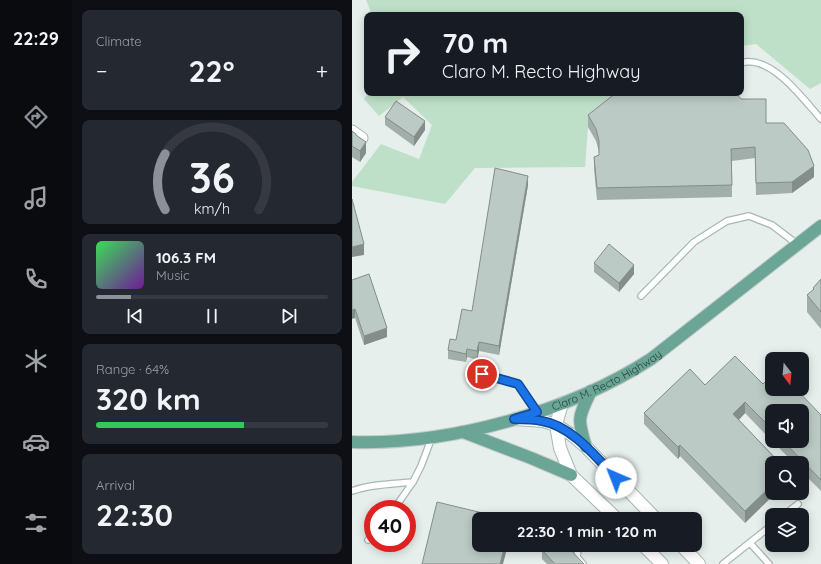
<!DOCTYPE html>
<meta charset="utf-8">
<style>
body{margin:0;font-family:Quicksand,sans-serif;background:#242831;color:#f1f3f6;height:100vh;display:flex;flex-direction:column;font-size:15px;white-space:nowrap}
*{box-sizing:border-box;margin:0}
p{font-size:13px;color:#9ea1a6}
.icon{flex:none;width:22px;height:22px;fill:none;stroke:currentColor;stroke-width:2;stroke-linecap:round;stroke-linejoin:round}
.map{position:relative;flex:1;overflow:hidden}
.details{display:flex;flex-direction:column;gap:10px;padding:10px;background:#0d0f14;width:280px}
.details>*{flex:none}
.hud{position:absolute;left:12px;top:12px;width:380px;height:84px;border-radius:8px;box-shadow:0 2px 10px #0003;background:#171b24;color:#f1f3f6;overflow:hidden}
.needle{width:26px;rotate:164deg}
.tools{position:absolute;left:413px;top:352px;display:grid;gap:8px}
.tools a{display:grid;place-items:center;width:44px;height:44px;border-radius:8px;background:#171b24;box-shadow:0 2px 10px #0003;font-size:20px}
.speed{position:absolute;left:12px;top:500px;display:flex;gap:8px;font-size:20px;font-weight:700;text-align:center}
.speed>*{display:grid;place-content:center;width:52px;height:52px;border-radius:50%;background:#171b24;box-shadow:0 2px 10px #0003;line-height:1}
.speed .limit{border:6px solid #d22;background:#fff;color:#111}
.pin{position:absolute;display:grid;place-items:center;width:34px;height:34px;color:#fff;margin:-17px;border:2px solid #fff;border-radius:50%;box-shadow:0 1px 4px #0007}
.me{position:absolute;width:44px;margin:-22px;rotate:316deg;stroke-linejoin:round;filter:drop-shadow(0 0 3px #0008)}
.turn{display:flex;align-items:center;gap:14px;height:84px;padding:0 12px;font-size:18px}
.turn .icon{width:52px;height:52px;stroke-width:2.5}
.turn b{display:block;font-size:28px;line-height:34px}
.big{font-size:30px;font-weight:700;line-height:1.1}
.details .tile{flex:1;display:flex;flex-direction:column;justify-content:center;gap:6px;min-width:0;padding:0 14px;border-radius:8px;background:#242831}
.details .dial{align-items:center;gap:0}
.dial svg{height:104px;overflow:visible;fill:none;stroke:#363941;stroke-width:7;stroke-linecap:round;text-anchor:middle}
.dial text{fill:#f1f3f6;stroke:none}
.song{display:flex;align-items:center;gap:12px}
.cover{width:48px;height:48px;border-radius:6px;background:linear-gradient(135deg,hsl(130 70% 55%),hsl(280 70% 35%))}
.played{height:4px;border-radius:2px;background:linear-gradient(90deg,#8c9099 15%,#363941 15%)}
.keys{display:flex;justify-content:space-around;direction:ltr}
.heat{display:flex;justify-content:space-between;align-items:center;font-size:22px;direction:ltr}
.charge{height:6px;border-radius:3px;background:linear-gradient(90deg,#34c759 64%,#363941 0)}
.trip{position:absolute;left:120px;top:512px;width:230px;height:40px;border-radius:8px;background:#171b24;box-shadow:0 2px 10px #0003;font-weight:700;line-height:40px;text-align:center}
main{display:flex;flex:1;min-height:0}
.dock{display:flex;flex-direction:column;width:72px;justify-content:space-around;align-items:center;background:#090b0e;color:#9ea1a6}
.dock .icon{width:28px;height:28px}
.dock .current{color:#8c9099}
.dock b{font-size:18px;color:#f1f3f6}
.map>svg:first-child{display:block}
</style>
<main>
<nav class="dock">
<b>22:29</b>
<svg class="icon current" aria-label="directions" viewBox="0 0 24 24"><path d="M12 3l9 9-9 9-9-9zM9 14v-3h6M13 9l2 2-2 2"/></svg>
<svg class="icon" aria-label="music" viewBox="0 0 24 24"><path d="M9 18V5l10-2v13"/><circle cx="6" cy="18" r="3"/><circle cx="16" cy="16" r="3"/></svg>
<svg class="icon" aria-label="phone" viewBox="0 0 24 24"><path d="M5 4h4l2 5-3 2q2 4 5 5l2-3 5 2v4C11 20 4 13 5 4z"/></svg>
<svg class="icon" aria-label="climate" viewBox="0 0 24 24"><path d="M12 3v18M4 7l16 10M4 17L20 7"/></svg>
<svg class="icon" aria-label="car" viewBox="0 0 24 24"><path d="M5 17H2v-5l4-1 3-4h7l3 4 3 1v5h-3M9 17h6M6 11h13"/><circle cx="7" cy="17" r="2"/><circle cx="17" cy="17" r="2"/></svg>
<svg class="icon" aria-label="filters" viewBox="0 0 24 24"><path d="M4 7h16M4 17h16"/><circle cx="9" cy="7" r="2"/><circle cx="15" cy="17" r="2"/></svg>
</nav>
<section class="details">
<div class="tile"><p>Climate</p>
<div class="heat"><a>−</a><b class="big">22°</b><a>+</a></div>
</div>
<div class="tile dial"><svg viewBox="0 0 100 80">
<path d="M14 69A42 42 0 1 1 86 69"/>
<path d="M14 69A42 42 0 0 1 14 26" stroke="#8c9099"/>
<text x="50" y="56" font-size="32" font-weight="700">36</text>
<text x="50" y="72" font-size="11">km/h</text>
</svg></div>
<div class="tile">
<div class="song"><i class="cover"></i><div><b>106.3 FM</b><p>Music</p></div></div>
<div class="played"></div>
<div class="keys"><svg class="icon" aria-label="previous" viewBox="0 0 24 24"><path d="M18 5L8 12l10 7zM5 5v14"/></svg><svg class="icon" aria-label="pause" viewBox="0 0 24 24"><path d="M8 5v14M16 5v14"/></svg><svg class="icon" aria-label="next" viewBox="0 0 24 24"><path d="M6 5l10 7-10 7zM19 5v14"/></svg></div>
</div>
<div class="tile"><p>Range · 64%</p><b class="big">320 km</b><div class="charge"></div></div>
<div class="tile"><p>Arrival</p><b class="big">22:30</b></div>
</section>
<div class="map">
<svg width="469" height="564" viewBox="0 0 469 564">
<rect width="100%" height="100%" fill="#e6efeb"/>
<path fill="#bfe0c8" d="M14 0H469V83L458 89 404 44 389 46V15H20Z
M16 93H279L236 127 233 167 123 168 93 204 0 186V182L29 144 67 159 80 125 51 97 27 116 12 99Z"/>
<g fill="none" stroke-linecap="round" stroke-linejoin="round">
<g stroke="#a8b8b2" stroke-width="8">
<path id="service" d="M389 63C419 54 451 99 469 119
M289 296 342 242 375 221 397 216 420 225 445 244
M122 371 166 384 185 412
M0 491C19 484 41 484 61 482
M42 509 61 482 69 466 80 437
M432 515 446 504
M16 540 21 535
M398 543 417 564
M230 545 226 550 225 557 231 564
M371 564 420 525"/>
</g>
<g stroke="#a8b8b2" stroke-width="13">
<path id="minor" d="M0 131 10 138"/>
</g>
<g stroke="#a8b8b2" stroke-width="14">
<path id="tertiary" d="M210 403 204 425 208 448 219 475 265 519
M163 419 191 421 204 425 220 435 234 447 304 519
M291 545 310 564
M329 545 347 564"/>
</g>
<g stroke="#c2cac8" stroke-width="14">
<g id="primary">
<path d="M111 432 179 458 219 475"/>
<path id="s1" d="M0 442C97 445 217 412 299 359L469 226"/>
<path d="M234 447C225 418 226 418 239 391"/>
</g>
</g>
<use href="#service" stroke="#fff" stroke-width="5.5"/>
<use href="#minor" stroke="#fff" stroke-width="11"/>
<use href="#tertiary" stroke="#fff" stroke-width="12"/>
<use href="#primary" stroke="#6aa596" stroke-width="12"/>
</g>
<path fill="#a1aea9" d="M236 115 414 123 462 177 440 193 404 195 403 158 380 161V197L245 200 242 169V157L247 155V152L244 141 236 127Z
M33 117 73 130 62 146 33 125Z
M0 131 4 135 14 153 8 162 0 157Z
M176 185 147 355 127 351 125 360 115 357 114 362 96 359V350L104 340 120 311Z
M242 263 282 274 267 292 242 272Z
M469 279V329L455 312V295L461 290V288Z
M0 280 35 337 12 345 3 318Z
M411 384 469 415V491L450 472V463H442L420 441H450L420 411V441L393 413 387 420 428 463 393 523 328 456 326 459 292 424V413L353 385Z
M190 550 232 564H195L190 559Z"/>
<path fill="#838d89" d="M73 121V130L62 146V137Z
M14 142V153L8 162V151Z
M462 166V177L440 193V182Z
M176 176V185L147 355V346Z
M12 244V255L0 257V247Z
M282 265V274L267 292V283Z
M3 309V318L0 319V310Z
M35 328V337L12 345V336Z
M127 342V351L125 360V351Z
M115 349V357L114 362V354Z
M393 402V413L381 426V414Z
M328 445V456L326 459V447Z
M420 485V493H424L393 523V511Z
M153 545H156L151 564H148Z"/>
<path fill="#bbcac4" stroke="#838d89" d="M264 93H384L389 99H414V123H432L456 150 462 166 440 182 404 183 403 147 379 149 380 185 245 188 242 157 247 155V141L244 129 236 115Z
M44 101 73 121 62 137 33 117Z
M0 131 4 134V135L14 142 8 151 0 146Z
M143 168 176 176 147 346 127 342 125 351 115 349 114 354 96 350 98 339 104 340 110 309 120 311Z
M0 199 12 244 0 247Z
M257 244 282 265 267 283 242 263Z
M17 274 35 328 12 336 3 309 0 310V280Z
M469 279V312L455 295 462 289 461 288Z
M383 356 411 384 420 375V389H444L469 415V480L431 441H450V411H420V429L393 402 381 414 428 463H420V485L393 511 328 445 326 447 292 413 338 369 353 385Z
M85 502 139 515 138 518 143 519H127V545H153L148 564H70Z
M196 545H214L232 564H203L190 550Z"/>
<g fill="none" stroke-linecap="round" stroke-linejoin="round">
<g stroke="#114b97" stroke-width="10">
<path id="route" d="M130 374 166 384 185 412 162 419C171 419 181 419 190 421 220 426 244 457 264 478"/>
</g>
<use href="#route" stroke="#1a73e8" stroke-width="7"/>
</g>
<g text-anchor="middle" stroke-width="3" stroke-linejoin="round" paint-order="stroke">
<g font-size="11" fill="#24423a" stroke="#f7fbf9">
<text dy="4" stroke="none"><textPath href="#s1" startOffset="265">Claro M. Recto Highway</textPath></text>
</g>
</g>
</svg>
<div class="tools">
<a><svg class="needle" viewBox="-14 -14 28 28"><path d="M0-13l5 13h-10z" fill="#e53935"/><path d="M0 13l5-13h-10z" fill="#9ea1a6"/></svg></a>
<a><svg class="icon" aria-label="sound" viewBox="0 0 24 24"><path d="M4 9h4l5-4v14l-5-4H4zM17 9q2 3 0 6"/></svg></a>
<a><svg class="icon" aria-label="search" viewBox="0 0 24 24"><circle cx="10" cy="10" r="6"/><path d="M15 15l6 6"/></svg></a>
<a><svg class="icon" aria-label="layers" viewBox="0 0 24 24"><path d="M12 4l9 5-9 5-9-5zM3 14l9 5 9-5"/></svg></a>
</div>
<div class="speed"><div class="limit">40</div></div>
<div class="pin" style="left:130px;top:374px;background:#d93025"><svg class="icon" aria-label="arrive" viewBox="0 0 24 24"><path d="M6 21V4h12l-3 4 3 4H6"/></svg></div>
<svg class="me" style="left:264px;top:478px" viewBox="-20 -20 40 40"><circle r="19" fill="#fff"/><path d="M0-13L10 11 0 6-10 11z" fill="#1a73e8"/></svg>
<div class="trip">22:30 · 1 min · 120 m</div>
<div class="hud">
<div class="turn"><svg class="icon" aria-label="right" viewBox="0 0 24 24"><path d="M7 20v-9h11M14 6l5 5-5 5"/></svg><div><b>70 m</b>Claro M. Recto Highway</div></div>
</div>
</div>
</main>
